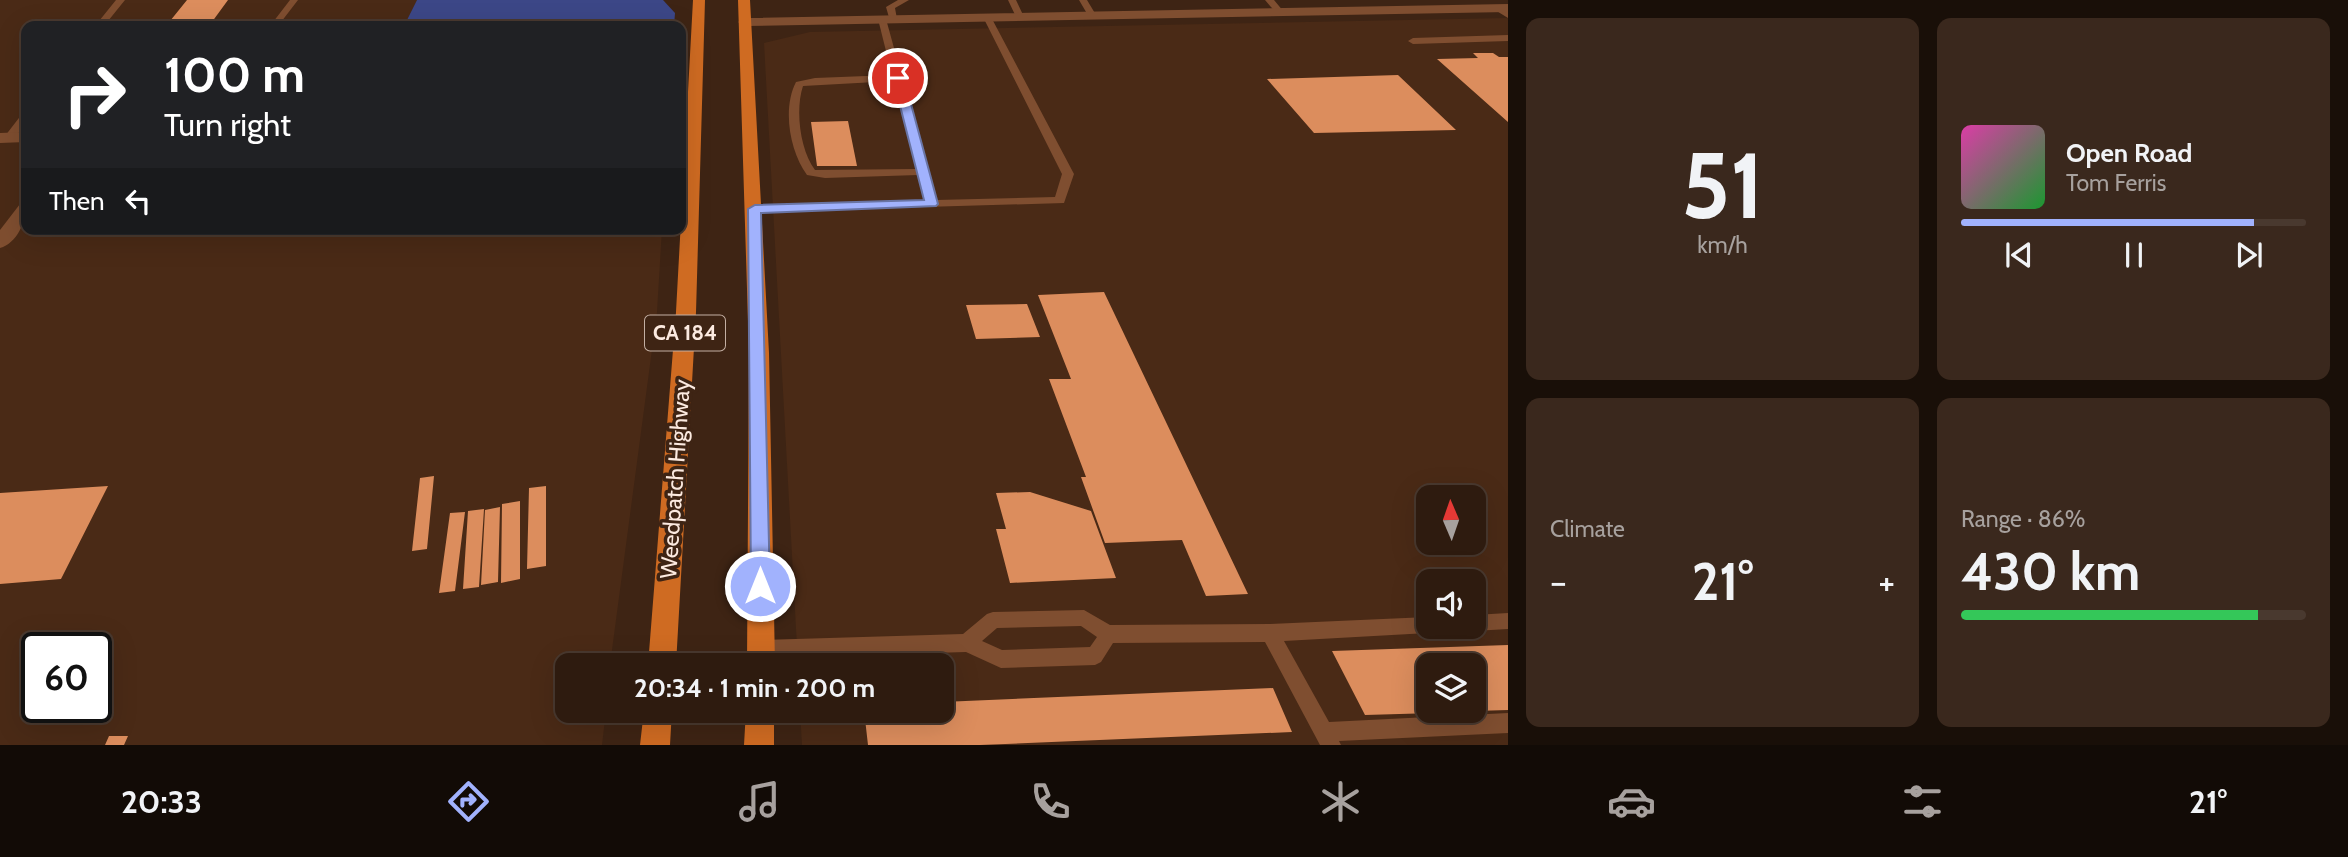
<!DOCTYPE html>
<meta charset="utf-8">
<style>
body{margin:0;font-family:Cabin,sans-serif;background:#3a281d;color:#f1f3f6;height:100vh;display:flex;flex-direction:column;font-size:26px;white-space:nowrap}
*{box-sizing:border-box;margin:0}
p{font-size:23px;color:#a7a19e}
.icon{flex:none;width:38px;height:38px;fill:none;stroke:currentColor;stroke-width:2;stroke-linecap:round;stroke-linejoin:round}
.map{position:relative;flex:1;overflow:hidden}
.panel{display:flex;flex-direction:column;gap:18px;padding:18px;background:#190f08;width:840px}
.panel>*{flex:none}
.top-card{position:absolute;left:21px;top:21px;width:665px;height:214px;border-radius:14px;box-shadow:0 7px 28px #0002,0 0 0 2px #49392f;background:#202124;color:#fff;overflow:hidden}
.needle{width:46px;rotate:358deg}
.controls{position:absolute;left:1416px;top:485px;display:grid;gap:14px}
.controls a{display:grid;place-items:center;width:70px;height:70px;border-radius:14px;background:#2e1b0f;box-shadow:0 7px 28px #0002,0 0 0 2px #49392f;font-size:35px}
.speed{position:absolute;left:21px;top:632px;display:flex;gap:14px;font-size:35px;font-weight:700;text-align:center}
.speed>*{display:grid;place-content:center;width:91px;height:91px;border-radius:50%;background:#2e1b0f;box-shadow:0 7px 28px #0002,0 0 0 2px #49392f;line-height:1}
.speed .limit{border:4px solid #111;border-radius:10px;background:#fff;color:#111}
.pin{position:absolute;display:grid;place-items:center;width:60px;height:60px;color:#fff;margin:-30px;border:4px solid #fff;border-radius:50%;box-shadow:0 2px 7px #0007}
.me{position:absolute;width:77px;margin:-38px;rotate:0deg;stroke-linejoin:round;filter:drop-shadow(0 0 5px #0008)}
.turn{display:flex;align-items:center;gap:24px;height:147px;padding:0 28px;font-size:32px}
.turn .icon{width:91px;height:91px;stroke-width:2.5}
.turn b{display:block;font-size:49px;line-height:60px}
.then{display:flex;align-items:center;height:66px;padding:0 28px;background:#0003;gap:14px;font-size:26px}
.big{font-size:52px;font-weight:700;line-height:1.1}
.panel .widget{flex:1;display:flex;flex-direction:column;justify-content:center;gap:10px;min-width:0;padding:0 24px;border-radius:14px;background:#3a281d}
.panel .dial{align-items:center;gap:0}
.dial b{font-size:91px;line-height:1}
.song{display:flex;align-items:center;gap:21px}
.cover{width:84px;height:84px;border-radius:10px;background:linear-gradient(135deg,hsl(320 70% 55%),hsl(130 70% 35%))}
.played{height:7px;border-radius:4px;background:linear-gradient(90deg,#a1b2fd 85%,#49392f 85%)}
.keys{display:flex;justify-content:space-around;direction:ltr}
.heat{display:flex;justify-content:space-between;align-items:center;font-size:38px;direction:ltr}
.charge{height:10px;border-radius:5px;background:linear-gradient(90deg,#34c759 86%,#49392f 0)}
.panel .tiles{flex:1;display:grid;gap:18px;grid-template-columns:repeat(2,1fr)}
.trip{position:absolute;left:555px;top:653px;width:399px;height:70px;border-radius:14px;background:#2e1b0f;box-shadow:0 7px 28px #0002,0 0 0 2px #49392f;font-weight:700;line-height:70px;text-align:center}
.tabs{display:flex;height:112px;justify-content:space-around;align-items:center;background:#120b06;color:#a7a19e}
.tabs .icon{width:49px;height:49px}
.tabs .active{color:#a1b2fd}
.tabs b{font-size:32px;color:#f1f3f6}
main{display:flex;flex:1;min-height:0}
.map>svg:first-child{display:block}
</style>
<main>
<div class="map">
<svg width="1508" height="745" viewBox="0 0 1508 745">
<rect width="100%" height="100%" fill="#3e2414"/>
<path fill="#4a2a16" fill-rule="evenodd" d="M0 0H417L404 26H26V229H662L657 312 610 665H567V710L606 711 602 745H0ZM37 648H96V707H37Z
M1508 18V745H802L800 711 942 710V665H798L764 43 810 32ZM1428 497H1474V542H1428ZM1428 581H1474V626H1428ZM1428 665H1474V710H1428Z"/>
<path fill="#3c4787" d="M417 0H663L675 13 674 26H404Z"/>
<path fill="#dc8d5d" d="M187 0H228L209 26H166Z
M1473 53H1493L1499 57H1508V122L1437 59 1478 58Z
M1398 75 1456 130 1314 133 1267 79Z
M848 121 857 166H817L811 122Z
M1104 292 1248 594 1206 596 1182 540 1105 543 1081 477H1086L1049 379H1071L1038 295Z
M1027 304 1040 337 976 339 966 305Z
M434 476 427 549 412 551 420 478Z
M108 486 61 579 0 584V493Z
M546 486V566L527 569 529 488Z
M1030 492 1091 511 1116 578 1010 583 996 529H1006L996 493Z
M520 501V579L501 583 502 504Z
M500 507 498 582 481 585 485 510Z
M484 509 479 587 463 589 468 511Z
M465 512 455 591 439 593 450 513Z
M1508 645V710L1474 711V665H1428V710L1434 713 1365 715 1332 651Z
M1273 688 1292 732 980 745H868L864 710H942V702Z
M109 736H128L124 745H105Z"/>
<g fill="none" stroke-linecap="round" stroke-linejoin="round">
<path fill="#7f4e30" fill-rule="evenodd" d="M116 0H125L104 26H95Z
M290 0H298L278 26H270Z
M898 0H909L895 8 897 19 890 21 886 7Z
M1008 0H1016L1024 17 1023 19H1017Z
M1079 0H1087L1096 15 1095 17H1089Z
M1265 0H1274L1284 12 1277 14Z
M1495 6H1501L1508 11V18L1495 10Z
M987 14 991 17 1074 174 1064 203 751 212V206L755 205 925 200 918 175 825 178 807 175C790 152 782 109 796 82L815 78 892 75 878 19 882 16 886 19 936 200 1055 197 1062 174 983 17ZM894 81 916 169 815 170C800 150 795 110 803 86Z
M1508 35V41L1413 44 1408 41 1413 38Z
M26 113V123L13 140H5V136L22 114Z
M1084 610 1110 625 1270 624 1428 617V626H1436L1434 631 1428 633 1284 641 1329 722 1508 713V733L1339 741 1341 745H1320L1265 642 1113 643 1101 662 1095 665 1001 668 966 652 761 658 755 655 752 649 755 643 761 640 963 634 987 614 993 612ZM1081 626 1097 637 1090 647 1002 650 982 641 997 628Z
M1508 613V629L1474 631 1467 626H1474V615Z"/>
<path fill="#7f4e30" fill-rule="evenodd" d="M1508 4V12L745 26 738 22 745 18Z
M26 132V142L0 143V133Z
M26 203C27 219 18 243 0 248V230L20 204Z"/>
<path fill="#cf6b22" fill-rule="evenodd" d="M693 0H705L696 312 676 665H648L676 312Z
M738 0H750L769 353 775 665H747L749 353Z
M644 710H672L670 745H640Z
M746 710H774V745H744Z"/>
</g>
<path fill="#a1b2fd" stroke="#6974a4" stroke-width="2" d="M894 76 904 78 938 204 936 206 761 213 770 586 767 592 760 595 753 592 751 586 748 209 755 205 924 200 893 78Z"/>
<g text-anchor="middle" stroke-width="7" stroke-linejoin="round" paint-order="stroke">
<rect fill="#3e2414" stroke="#c3afa3" stroke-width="2" x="645" y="315.5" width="80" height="35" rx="5"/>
<g font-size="21" font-weight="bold" fill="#fceae0">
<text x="685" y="340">CA 184</text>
</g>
<g font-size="23" fill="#fceae0" stroke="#3e2414">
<text transform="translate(675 479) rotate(-86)" y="8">Weedpatch Highway</text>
</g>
</g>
</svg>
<div class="controls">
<a><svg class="needle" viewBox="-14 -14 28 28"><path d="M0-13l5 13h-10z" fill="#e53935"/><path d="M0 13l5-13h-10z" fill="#a7a19e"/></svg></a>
<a><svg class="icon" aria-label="sound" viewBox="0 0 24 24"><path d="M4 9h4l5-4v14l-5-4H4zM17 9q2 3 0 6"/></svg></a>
<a><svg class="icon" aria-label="layers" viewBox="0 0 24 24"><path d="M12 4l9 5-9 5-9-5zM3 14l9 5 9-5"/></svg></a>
</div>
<div class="speed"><div class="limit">60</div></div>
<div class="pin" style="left:898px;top:78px;background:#d93025"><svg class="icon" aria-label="arrive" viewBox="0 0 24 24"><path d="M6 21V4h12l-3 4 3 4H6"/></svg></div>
<svg class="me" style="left:760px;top:586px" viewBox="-20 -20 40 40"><circle r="17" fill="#a1b2fd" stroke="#fff" stroke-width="3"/><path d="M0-11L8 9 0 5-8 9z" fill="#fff"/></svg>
<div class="trip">20:34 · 1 min · 200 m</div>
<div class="top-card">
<div class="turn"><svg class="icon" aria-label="right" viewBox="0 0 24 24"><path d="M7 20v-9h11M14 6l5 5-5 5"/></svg><div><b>100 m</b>Turn right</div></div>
<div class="then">Then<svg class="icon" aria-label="left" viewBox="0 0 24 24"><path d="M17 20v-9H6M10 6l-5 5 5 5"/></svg></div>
</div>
</div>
<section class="panel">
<div class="tiles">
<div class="widget dial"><b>51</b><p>km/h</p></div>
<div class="widget">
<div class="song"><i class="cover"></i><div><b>Open Road</b><p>Tom Ferris</p></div></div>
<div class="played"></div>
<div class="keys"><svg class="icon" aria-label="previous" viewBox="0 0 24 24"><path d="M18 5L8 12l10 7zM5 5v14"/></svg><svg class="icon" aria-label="pause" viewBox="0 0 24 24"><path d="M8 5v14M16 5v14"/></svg><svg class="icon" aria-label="next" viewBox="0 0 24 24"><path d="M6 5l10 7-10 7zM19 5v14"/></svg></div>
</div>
<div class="widget"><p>Climate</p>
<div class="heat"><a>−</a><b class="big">21°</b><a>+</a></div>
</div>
<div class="widget"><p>Range · 86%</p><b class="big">430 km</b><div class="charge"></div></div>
</div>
</section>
</main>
<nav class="tabs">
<b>20:33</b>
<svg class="icon active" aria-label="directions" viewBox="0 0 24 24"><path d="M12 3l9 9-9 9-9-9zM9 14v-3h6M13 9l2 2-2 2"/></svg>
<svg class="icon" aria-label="music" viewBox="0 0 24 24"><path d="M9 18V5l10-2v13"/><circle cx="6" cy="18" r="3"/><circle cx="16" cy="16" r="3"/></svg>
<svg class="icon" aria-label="phone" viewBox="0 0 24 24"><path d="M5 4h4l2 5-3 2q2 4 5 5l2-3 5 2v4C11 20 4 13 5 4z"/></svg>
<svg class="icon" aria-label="climate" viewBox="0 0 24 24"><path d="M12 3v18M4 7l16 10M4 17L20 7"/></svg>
<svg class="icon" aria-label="car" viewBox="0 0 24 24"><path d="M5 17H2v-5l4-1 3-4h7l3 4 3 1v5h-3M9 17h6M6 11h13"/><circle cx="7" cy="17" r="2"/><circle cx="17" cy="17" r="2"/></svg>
<svg class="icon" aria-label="filters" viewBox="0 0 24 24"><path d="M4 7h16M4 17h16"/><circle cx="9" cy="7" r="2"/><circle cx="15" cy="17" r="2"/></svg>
<b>21°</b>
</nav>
